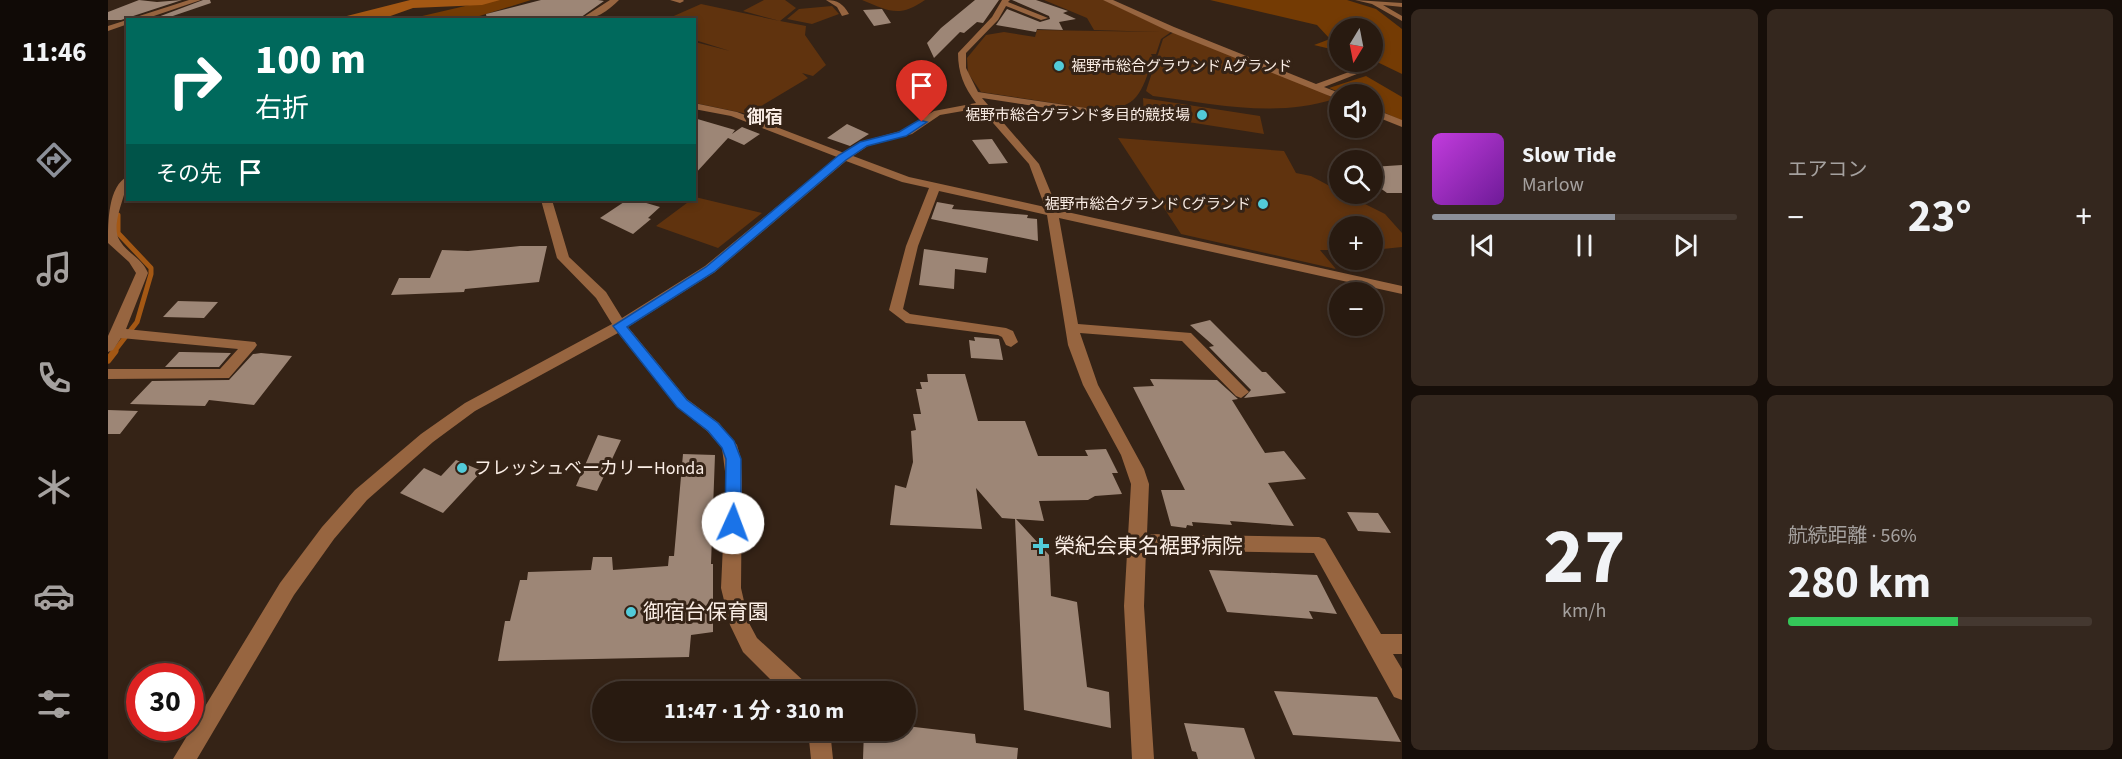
<!DOCTYPE html>
<html lang="ja">
<meta charset="utf-8">
<style>
body{margin:0;font-family:"Source Sans 3","Noto Sans JP",sans-serif;background:#34271e;color:#f1f3f6;height:100vh;display:flex;flex-direction:column;font-size:22px;white-space:nowrap}
*{box-sizing:border-box;margin:0}
p{font-size:20px;color:#a5a19f}
.icon{flex:none;width:33px;height:33px;fill:none;stroke:currentColor;stroke-width:2;stroke-linecap:round;stroke-linejoin:round}
.map{position:relative;flex:1;overflow:hidden}
.sheet{display:flex;flex-direction:column;gap:9px;padding:9px;background:#160e09;width:720px}
.sheet>*{flex:none}
.hud{position:absolute;left:18px;top:18px;width:570px;height:183px;border-radius:0px;box-shadow:0 3px 9px #0003,0 0 0 2px #443830;background:#00695c;color:#fff;overflow:hidden}
.needle{width:39px;rotate:190deg}
.controls{position:absolute;left:1221px;top:18px;display:grid;gap:12px}
.controls a{display:grid;place-items:center;width:54px;height:54px;border-radius:50%;background:#281a10;box-shadow:0 3px 9px #0003,0 0 0 2px #443830;font-size:30px}
.speed{position:absolute;left:18px;top:663px;display:flex;gap:12px;font-size:30px;font-weight:700;text-align:center}
.speed>*{display:grid;place-content:center;width:78px;height:78px;border-radius:50%;background:#281a10;box-shadow:0 3px 9px #0003,0 0 0 2px #443830;line-height:1}
.speed .limit{border:9px solid #d22;background:#fff;color:#111}
.pin{position:absolute;display:grid;place-items:center;width:51px;height:51px;color:#fff;margin:-62px -26px;border-radius:50% 50% 50% 0;rotate:-45deg;box-shadow:0 0 6px #0007}
.pin .icon{rotate:45deg}
.me{position:absolute;width:66px;margin:-33px;rotate:2deg;stroke-linejoin:round;filter:drop-shadow(0 0 4px #0008)}
.turn{display:flex;align-items:center;gap:21px;height:126px;padding:0 30px;font-size:27px}
.turn .icon{width:78px;height:78px;stroke-width:2.5}
.turn b{display:block;font-size:42px;line-height:51px}
.then{display:flex;align-items:center;height:57px;padding:0 30px;background:#0003;gap:12px;font-size:22px}
.big{font-size:45px;font-weight:700;line-height:1.1}
.sheet .tile{flex:1;display:flex;flex-direction:column;justify-content:center;gap:9px;min-width:0;padding:0 21px;border-radius:9px;background:#34271e}
.sheet .dial{align-items:center;gap:0}
.dial b{font-size:78px;line-height:1}
.song{display:flex;align-items:center;gap:18px}
.cover{width:72px;height:72px;border-radius:9px;background:linear-gradient(135deg,hsl(290 70% 55%),hsl(280 70% 35%))}
.played{height:6px;border-radius:3px;background:linear-gradient(90deg,#8c9099 60%,#443830 60%)}
.keys{display:flex;justify-content:space-around;direction:ltr}
.heat{display:flex;justify-content:space-between;align-items:center;font-size:33px;direction:ltr}
.charge{height:9px;border-radius:4px;background:linear-gradient(90deg,#34c759 56%,#443830 0)}
.sheet .tiles{flex:1;display:grid;gap:9px;grid-template-columns:repeat(2,1fr)}
.trip{position:absolute;left:484px;top:681px;width:324px;height:60px;border-radius:30px;background:#281a10;box-shadow:0 3px 9px #0003,0 0 0 2px #443830;font-weight:700;line-height:60px;text-align:center}
main{display:flex;flex:1;min-height:0}
.tab-bar{display:flex;flex-direction:column;width:108px;justify-content:space-around;align-items:center;background:#100a06;color:#a5a19f}
.tab-bar .icon{width:42px;height:42px}
.tab-bar .on{color:#8c9099}
.tab-bar b{font-size:27px;color:#f1f3f6}
.map>svg:first-child{display:block}
</style>
<main>
<nav class="tab-bar">
<b>11:46</b>
<svg class="icon on" aria-label="directions" viewBox="0 0 24 24"><path d="M12 3l9 9-9 9-9-9zM9 14v-3h6M13 9l2 2-2 2"/></svg>
<svg class="icon" aria-label="music" viewBox="0 0 24 24"><path d="M9 18V5l10-2v13"/><circle cx="6" cy="18" r="3"/><circle cx="16" cy="16" r="3"/></svg>
<svg class="icon" aria-label="phone" viewBox="0 0 24 24"><path d="M5 4h4l2 5-3 2q2 4 5 5l2-3 5 2v4C11 20 4 13 5 4z"/></svg>
<svg class="icon" aria-label="climate" viewBox="0 0 24 24"><path d="M12 3v18M4 7l16 10M4 17L20 7"/></svg>
<svg class="icon" aria-label="car" viewBox="0 0 24 24"><path d="M5 17H2v-5l4-1 3-4h7l3 4 3 1v5h-3M9 17h6M6 11h13"/><circle cx="7" cy="17" r="2"/><circle cx="17" cy="17" r="2"/></svg>
<svg class="icon" aria-label="filters" viewBox="0 0 24 24"><path d="M4 7h16M4 17h16"/><circle cx="9" cy="7" r="2"/><circle cx="15" cy="17" r="2"/></svg>
</nav>
<div class="map">
<svg width="1294" height="759" viewBox="0 0 1294 759">
<rect width="100%" height="100%" fill="#352316"/>
<path fill="#60330e" d="M656 0H677L688 8 672 21 698 26 697 35 718 65 705 76 694 73 700 78 640 114 587 103V42L622 51 587 40 586 20 559 19 593 4 672 21 635 11Z
M754 0H817C791 18 781 11 754 0Z
M936 0H996L1063 32 1053 39 1048 54H1043L1045 58C1033 95 1029 111 985 109L873 92 860 73 859 58 878 35 896 32 927 37 929 30 1053 32 986 30 979 18Z
M724 6 731 14 704 24 679 19 691 9Z
M1066 32 1203 86 1227 99C1165 118 1108 104 1045 96L1038 91 1055 39Z
M1035 98 1152 116 1156 134 1036 115Z
M1010 138 1176 151 1188 173 1203 176 1231 191 1232 194H1237L1277 214 1294 233V247L1265 250 1264 226H1232L1231 250H1212L1228 269 1073 234Z
M587 197 654 213 610 248 548 226Z"/>
<path fill="#743b04" d="M383 0H423L362 19 297 20Z
M1102 0H1239L1268 9 1294 29V74L1265 60 1264 28H1232L1231 51 1206 45 1222 39 1209 25Z
M1258 76 1294 97V121L1265 107 1264 94H1236L1221 88Z"/>
<path fill="#a45814" d="M302 0H392L374 5 305 8 274 19H227Z"/>
<g fill="none" stroke-linecap="round" stroke-linejoin="round">
<path stroke="#a45814" stroke-width="5" d="M5 353 29 322 43 274V268L10 233V215"/>
<path stroke="#a45814" stroke-width="7" d="M0 360 7 351"/>
</g>
<path fill="#9d8676" d="M31 0 49 2 74 0 13 20H0V12Z
M95 0H102L103 3 56 19 42 20Z
M433 0H490L496 1 469 20H379L378 14Z
M867 0H891L875 23 869 22 856 33 852 32 826 58 819 43 833 28Z
M904 0H928L960 11 955 13 968 19 951 22 955 30 929 29 928 32 888 25 899 9 932 22 942 19 941 16Z
M774 9 783 23 766 26 755 10Z
M586 118 627 130 624 134 634 127 652 134 636 145 620 138 586 175Z
M739 124 761 134 742 146 719 138Z
M884 139 900 163 881 164 864 140Z
M1294 165V193H1279L1264 182V167Z
M519 200H528L552 207 540 218 543 219 525 234 492 218Z
M829 202 846 205 844 209 920 215 919 218 929 219 930 241 823 219Z
M412 246H439L431 282 357 289 356 292 283 295 291 278H322L334 250 360 251Z
M816 249 880 258 878 273 847 269 846 289 811 285Z
M70 301 110 302 96 318 55 317Z
M1102 320 1154 372H1158L1178 393 1136 398 1143 390 1101 347 1106 346 1082 325Z
M866 337 891 339 895 360 863 358 861 340 867 341Z
M71 352H75L123 353 111 367H57Z
M153 353 184 356 146 405 101 400 97 406 22 404 44 381 121 380 145 354Z
M819 374H857L870 421H917L930 456H980L977 450 998 449 1010 473H1004L1014 494 987 496 980 500 931 501 936 521 908 519 941 555 943 596 969 602 979 687 1001 692 1003 728 916 710 907 519 894 518 868 488 874 529 782 525 787 485 798 488 805 462 803 431 808 430 805 414H813L808 389H814L812 382H820Z
M1042 379 1109 380 1130 399 1124 400 1157 453 1176 451 1198 479 1160 483 1186 526 1122 521 1124 525 1084 522 1085 526 1079 525 1078 528 1063 526 1053 490H1077L1025 387 1046 386Z
M0 410 30 411 12 434H0Z
M490 435 513 440 489 491 468 486Z
M575 454 607 455 603 564H605V632L583 635 581 657 390 661 397 621H402L412 580H419L420 572 483 570 485 557H504L505 570 560 566 561 556H566Z
M348 460 374 471 335 513 292 493 316 468 333 476Z
M1239 512 1270 513 1283 533 1250 531Z
M1101 570 1209 575 1229 614 1201 611 1205 619 1119 612Z
M1166 691 1269 697 1293 742 1185 735Z
M1076 723 1136 728 1147 759H1090L1088 752 1084 751Z
M798 726 867 734 868 743 910 748 909 759H755L756 730H798Z"/>
<g fill="none" stroke-linecap="round" stroke-linejoin="round">
<path fill="#976540" fill-rule="evenodd" d="M81 0H93L34 20H20V24L0 31V26Z
M502 0H511C500 11 487 20 471 20Z
M562 0H575L576 1 572 3Z
M718 0C730 0 735 4 741 14L734 16 729 7Z
M894 0H902L900 2 940 18 933 20 898 6 890 20 858 53V68L870 92 978 108 983 111 978 114 874 98 931 164 950 210 1294 286V294L951 218 970 324 1083 333 1141 392 1133 398 1128 396 1074 341 972 333 990 385 1036 469 1041 484 1039 534 1211 537 1217 539 1273 634H1294V654H1285L1294 669V700L1286 697 1206 553 1038 550 1036 606 1046 759H1024L1016 606 1023 484 1013 455 975 385 960 345 939 215 831 191 810 246 795 309 802 314 898 328 905 331 910 342 903 347 898 345 894 337 890 335 798 323 781 310 798 246 821 188 794 182 738 161 607 272 520 327 579 399 611 423 629 445 633 459 634 479 633 588 641 623 649 638 699 684 701 692H675L635 652 622 625 613 588 618 479 614 448 599 431 569 407 510 333 367 411 325 442 259 500 226 539 186 595 89 759H65L172 583 214 527 247 490 313 434 357 403 504 324 488 298 449 258 433 200H444L461 257 498 292 514 318 597 266 729 157 623 116 586 109V103L629 112 736 153 752 142 796 130 826 111 868 103C856 87 850 73 850 53L884 17ZM872 108 921 164 937 207 801 177 745 156 760 146 804 134 832 115Z
M995 0H1005L1066 27 1208 84 1252 68 1259 70 1216 87 1234 94H1232V100L1229 99 1060 31Z
M1247 0 1294 3V7L1275 5 1294 16V21L1264 4Z
M1264 108 1294 120V127L1264 115Z
M20 176C20 193 1 225 12 241 20 254 34 258 40 273L18 329 147 342 149 345 147 348 121 378 0 379V369H112L130 349 13 338 5 350 0 352V336L28 273 21 262 0 243C0 222 0 186 20 176Z
M700 730H722L725 759H703Z"/>
</g>
<path fill="#1a73e8" stroke="#114b97" stroke-width="1.5" d="M811 120 819 122 798 136 759 146 738 160 606 272 519 327 579 400 610 423 626 441 633 459V523L631 528H619L617 523 618 459 614 448 600 431 569 407 505 326 598 267 731 155 752 142 791 132Z"/>
<g fill="#52cbd9" stroke="#352316" stroke-width="2">
<circle cx="951" cy="66" r="6"/>
<circle cx="1094" cy="115" r="6"/>
<circle cx="1155" cy="204" r="6"/>
<circle cx="354" cy="468" r="6"/>
<path d="M930 537h6v6h6v6h-6v6h-6v-6h-6v-6h6z"/>
<circle cx="523" cy="612" r="6"/>
</g>
<g text-anchor="middle" stroke-width="6" stroke-linejoin="round" paint-order="stroke">
<g font-size="15" fill="#faede5" stroke="#352316" text-anchor="end">
<text x="963" y="71" text-anchor="start">裾野市総合グラウンド Aグランド</text>
<text x="1082" y="120">裾野市総合グランド多目的競技場</text>
<text x="1143" y="209">裾野市総合グランド Cグランド</text>
</g>
<g font-size="18" font-weight="bold" fill="#faede5" stroke="#352316">
<text x="657" y="123">御宿</text>
</g>
<g font-size="18" fill="#faede5" stroke="#352316" text-anchor="start">
<text x="366" y="474">フレッシュベーカリーHonda</text>
</g>
<g font-size="21" fill="#faede5" stroke="#352316" text-anchor="start">
<text x="946" y="553">榮紀会東名裾野病院</text>
<text x="535" y="619">御宿台保育園</text>
</g>
</g>
</svg>
<div class="controls">
<a><svg class="needle" viewBox="-14 -14 28 28"><path d="M0-13l5 13h-10z" fill="#e53935"/><path d="M0 13l5-13h-10z" fill="#a5a19f"/></svg></a>
<a><svg class="icon" aria-label="sound" viewBox="0 0 24 24"><path d="M4 9h4l5-4v14l-5-4H4zM17 9q2 3 0 6"/></svg></a>
<a><svg class="icon" aria-label="search" viewBox="0 0 24 24"><circle cx="10" cy="10" r="6"/><path d="M15 15l6 6"/></svg></a>
<a>+</a>
<a>−</a>
</div>
<div class="speed"><div class="limit">30</div></div>
<div class="pin" style="left:814px;top:122px;background:#d93025"><svg class="icon" aria-label="arrive" viewBox="0 0 24 24"><path d="M6 21V4h12l-3 4 3 4H6"/></svg></div>
<svg class="me" style="left:625px;top:523px" viewBox="-20 -20 40 40"><circle r="19" fill="#fff"/><path d="M0-13L10 11 0 6-10 11z" fill="#1a73e8"/></svg>
<div class="trip">11:47 · 1 分 · 310 m</div>
<div class="hud">
<div class="turn"><svg class="icon" aria-label="right" viewBox="0 0 24 24"><path d="M7 20v-9h11M14 6l5 5-5 5"/></svg><div><b>100 m</b>右折</div></div>
<div class="then">その先<svg class="icon" aria-label="arrive" viewBox="0 0 24 24"><path d="M6 21V4h12l-3 4 3 4H6"/></svg></div>
</div>
</div>
<section class="sheet">
<div class="tiles">
<div class="tile">
<div class="song"><i class="cover"></i><div><b>Slow Tide</b><p>Marlow</p></div></div>
<div class="played"></div>
<div class="keys"><svg class="icon" aria-label="previous" viewBox="0 0 24 24"><path d="M18 5L8 12l10 7zM5 5v14"/></svg><svg class="icon" aria-label="pause" viewBox="0 0 24 24"><path d="M8 5v14M16 5v14"/></svg><svg class="icon" aria-label="next" viewBox="0 0 24 24"><path d="M6 5l10 7-10 7zM19 5v14"/></svg></div>
</div>
<div class="tile"><p>エアコン</p>
<div class="heat"><a>−</a><b class="big">23°</b><a>+</a></div>
</div>
<div class="tile dial"><b>27</b><p>km/h</p></div>
<div class="tile"><p>航続距離 · 56%</p><b class="big">280 km</b><div class="charge"></div></div>
</div>
</section>
</main>
